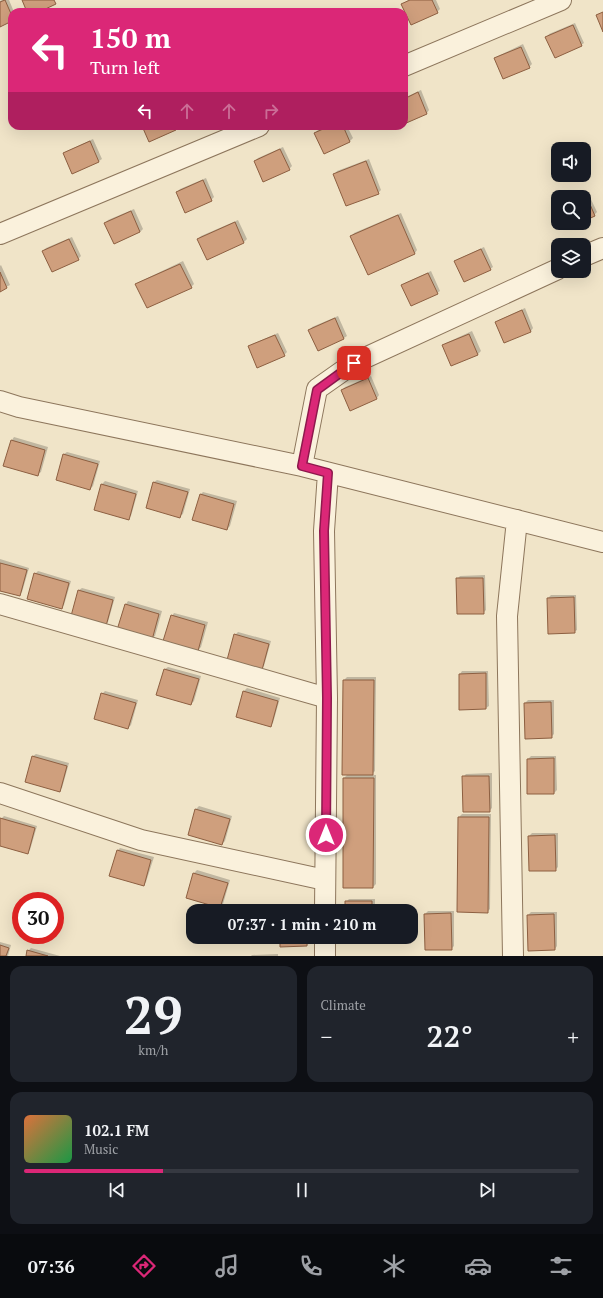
<!DOCTYPE html>
<meta charset="utf-8">
<style>
body{margin:0;font-family:"PT Serif",serif;background:#20242c;color:#f1f3f6;height:100vh;display:flex;flex-direction:column;font-size:15px;white-space:nowrap}
*{box-sizing:border-box;margin:0}
p{font-size:13px;color:#9ea1a6}
.icon{flex:none;width:22px;height:22px;fill:none;stroke:currentColor;stroke-width:2;stroke-linecap:round;stroke-linejoin:round}
.map{position:relative;height:956px;overflow:hidden}
.details{display:flex;flex-direction:column;gap:10px;padding:10px;background:#0d0f14;flex:1}
.details>*{flex:none}
.banner{position:absolute;left:8px;top:8px;width:400px;height:122px;border-radius:12px;box-shadow:0 4px 16px #0002;background:#db2777;color:#fff;overflow:hidden}
.fabs{position:absolute;left:551px;top:142px;display:grid;gap:8px}
.fabs a{display:grid;place-items:center;width:40px;height:40px;border-radius:8px;background:#171b24;box-shadow:0 4px 16px #0002;font-size:20px}
.speed{position:absolute;left:12px;top:892px;display:flex;gap:8px;font-size:20px;font-weight:700;text-align:center}
.speed>*{display:grid;place-content:center;width:52px;height:52px;border-radius:50%;background:#171b24;box-shadow:0 4px 16px #0002;line-height:1}
.speed .limit{border:6px solid #d22;background:#fff;color:#111}
.pin{position:absolute;display:grid;place-items:center;width:34px;height:34px;color:#fff;margin:-17px;border-radius:8px;box-shadow:0 2px 6px #0006}
.me{position:absolute;width:44px;margin:-22px;rotate:0deg;stroke-linejoin:round;filter:drop-shadow(0 0 3px #0008)}
.turn{display:flex;align-items:center;gap:14px;height:84px;padding:0 16px;font-size:18px}
.turn .icon{width:52px;height:52px;stroke-width:2.5}
.turn b{display:block;font-size:28px;line-height:34px}
.lanes{display:flex;align-items:center;height:38px;padding:0 16px;background:#0003;justify-content:center;gap:20px;direction:ltr}
.lanes .off{opacity:.35}
.big{font-size:30px;font-weight:700;line-height:1.1}
.details .card{flex:1;display:flex;flex-direction:column;justify-content:center;gap:6px;min-width:0;padding:0 14px;border-radius:12px;background:#20242c}
.details .dial{align-items:center;gap:0}
.dial b{font-size:52px;line-height:1}
.song{display:flex;align-items:center;gap:12px}
.cover{width:48px;height:48px;border-radius:6px;background:linear-gradient(135deg,hsl(20 70% 55%),hsl(140 70% 35%))}
.played{height:4px;border-radius:2px;background:linear-gradient(90deg,#db2777 25%,#363941 25%)}
.keys{display:flex;justify-content:space-around;direction:ltr}
.heat{display:flex;justify-content:space-between;align-items:center;font-size:22px;direction:ltr}
.details .tiles{flex:1;display:grid;gap:10px;grid-template-columns:1fr 1fr}
.card:last-child{grid-column:span 2}
.trip{position:absolute;left:186px;top:904px;width:232px;height:40px;border-radius:12px;background:#171b24;box-shadow:0 4px 16px #0002;font-weight:700;line-height:40px;text-align:center}
.tab-bar{display:flex;height:64px;justify-content:space-around;align-items:center;background:#090b0e;color:#9ea1a6}
.tab-bar .icon{width:28px;height:28px}
.tab-bar .active{color:#db2777}
.tab-bar b{font-size:18px;color:#f1f3f6}
.map>svg:first-child{display:block}
</style>
<div class="map">
<svg width="603" height="956" viewBox="0 0 603 956">
<rect width="100%" height="100%" fill="#f0e4c8"/>
<path fill="#0003" d="M2 0H9L14 12H12V20L0 26V1Z
M408 0H436L440 9 437 12 403 4Z
M388 8 390 12H378Z
M575 23 584 43 581 45 547 37 549 34Z
M523 44 532 64 529 67 495 58 498 56Z
M421 90 429 110 427 113 404 123V98Z
M328 126H347L353 138 350 141 324 153 315 133 318 130Z
M93 139 102 159 99 161 73 173 64 153 67 151Z
M283 147 292 166 289 169 255 161 258 158Z
M369 159 381 190 378 193 335 174 337 171Z
M206 178 214 197 211 200 177 192 180 189Z
M588 193 597 212 594 215 584 220V197H579Z
M134 209 143 229 140 232 114 243 105 223 108 220Z
M401 213 417 250 415 253 368 273 352 236 354 233Z
M238 220 247 239 244 242 207 258 198 239 201 236Z
M567 223H576L569 226Z
M72 237 81 256 78 259 43 251 46 248Z
M484 247 493 267 490 269 455 261 458 259Z
M183 261 194 284 191 287 137 284 139 282Z
M1 265 10 285 0 290V266Z
M431 271 440 291 437 293 403 285 405 283Z
M525 308 533 328 531 331 505 342 496 322 499 320Z
M338 316 347 336 344 338 318 350 310 330 312 327Z
M472 331 481 351 478 354 452 365 443 346 446 343Z
M278 333 287 352 284 355 249 347 252 344Z
M371 376 379 395 377 398 342 390 345 387Z
M14 437 48 447 41 472 38 474 5 465 12 440Z
M67 452 100 461 93 486 90 489 64 454Z
M157 480 190 489 183 514 180 516 154 482Z
M105 481 138 491 131 516 128 518 95 509 102 484Z
M203 492 237 501 230 526 227 529 201 494Z
M0 559 29 568 22 592 19 595 0 590Z
M38 571 71 581 64 605 61 608 35 574Z
M485 575 486 610 483 613 457 579 460 576Z
M82 588 115 597 108 622 105 625 79 590Z
M551 595H576L577 630 574 632 548 598Z
M128 601 162 611 155 636 152 638 126 604Z
M174 613 208 622 201 647 198 650 172 616Z
M238 632 271 641 264 666 261 669 235 635Z
M168 667 201 676 194 701 191 704 165 669Z
M462 671H488L489 706 486 708 460 674Z
M347 677H376L375 771 371 775H376V884L373 887 344 778 348 774H343L344 680Z
M247 688 280 698 273 723 270 726 237 716 244 691Z
M105 691 138 700 131 725 128 728 102 694Z
M528 700H554V734L551 737 525 703Z
M36 754 69 763 62 788 59 790 33 756Z
M531 756H556L557 790 554 793H528V759Z
M492 773V808L489 811 463 777 466 774Z
M199 806 232 816 225 841 222 844 196 809Z
M462 814H491L490 909 487 912 459 817Z
M4 816 37 826 30 850 27 853 0 845V823L1 819Z
M532 833H558V867L555 870H530L529 836Z
M120 848 154 857 146 882 144 885 118 850Z
M197 870 230 880 223 904 220 907 187 898 194 873Z
M349 899H375V911H346V902Z
M283 908H309V911H281Z
M428 911H454V946L451 949 425 914Z
M531 912H557V946L555 949 528 915Z
M281 937H309L310 943 307 945Z
M0 942 11 945 8 956H0Z
M31 948 60 956H27L28 951Z
M278 954V956H251L252 955Z"/>
<path fill="#cf9f7d" stroke="#8d5f41" d="M5 0 12 16V21L0 27V2Z
M22 0H54L56 4 39 12H27Z
M410 0H432L438 13 411 25 401 4Z
M603 12V32L596 15Z
M573 25 582 46 555 58 545 37Z
M521 47 530 68 503 79 494 58Z
M418 92 427 114 404 124V99Z
M142 126H174L176 130 149 142Z
M330 126H343L350 142 324 154 314 133Z
M90 141 99 162 72 174 63 153Z
M280 149 290 170 263 182 254 161Z
M366 161 379 194 346 206 333 174Z
M203 180 212 201 185 213 176 192Z
M586 195 595 216 584 221V197H581Z
M131 211 140 232 114 244 104 223Z
M398 215 415 254 368 275 350 236Z
M235 222 244 243 207 260 197 239Z
M69 239 79 260 52 272 42 251Z
M481 249 491 270 464 282 454 261Z
M180 264 192 288 147 308 135 284Z
M0 272 7 288 0 292Z
M428 273 438 294 411 306 401 285Z
M522 310 531 332 504 343 495 322Z
M335 318 344 339 318 351 308 330Z
M469 334 478 355 451 366 442 345Z
M275 335 285 356 257 368 248 346Z
M368 378 377 399 350 411 341 390Z
M11 440 45 450 38 476 3 466Z
M63 454 98 464 90 490 56 480Z
M153 482 188 492 180 518 146 508Z
M101 484 136 494 129 520 94 510Z
M200 494 234 504 227 530 192 520Z
M0 563 27 570 20 596 0 591Z
M34 573 69 583 62 609 27 599Z
M456 578H483L484 614H457Z
M78 590 113 600 106 626 71 616Z
M574 597 575 633 548 634 547 598Z
M125 604 159 614 152 640 117 630Z
M171 615 205 625 198 651 163 641Z
M234 634 269 644 262 670 227 660Z
M164 669 199 679 191 705 156 695Z
M486 673V709L459 710V674Z
M343 680H374L373 775H342Z
M243 691 278 701 271 727 236 717Z
M101 693 136 703 128 729 94 719Z
M551 702 552 738 525 739 524 703Z
M32 756 67 766 60 792 25 782Z
M554 758V794H527V759Z
M462 776H489L490 812H463Z
M343 778H374L373 888H343Z
M195 809 230 819 222 845 188 835Z
M458 817H489L488 913 457 912Z
M0 818 35 828 28 854 0 846Z
M555 835 556 871H529L528 836Z
M117 850 151 860 144 886 109 876Z
M193 873 228 883 220 908 186 898Z
M345 901H372V911H345Z
M451 913 452 950H425L424 914Z
M554 914 555 950 528 951 527 915Z
M280 937H307V946L280 947Z
M0 945 9 948 6 956H0Z
M27 950 48 956H26Z"/>
<g fill="none" stroke-linecap="round" stroke-linejoin="round">
<g stroke="#8d765c" stroke-width="22">
<path id="minor" d="M404 66 561 0
M0 234 259 126
M584 256 603 248
M0 401 19 407 302 466 603 542
M302 466 317 389 354 363 558 269
M0 604 327 698
M0 793 141 840 325 880
M325 911 327 698 324 531 328 473
M325 956V937
M513 956 507 616 517 520"/>
</g>
<use href="#minor" stroke="#faf1dc" stroke-width="20"/>
</g>
<g fill="none" stroke-linecap="round" stroke-linejoin="round">
<g stroke="#8e194d" stroke-width="10">
<path id="route" d="M326 835 327 698 324 531 328 473 302 466 317 390 354 363"/>
</g>
<use href="#route" stroke="#db2777" stroke-width="7"/>
</g>
</svg>
<div class="fabs">
<a><svg class="icon" aria-label="sound" viewBox="0 0 24 24"><path d="M4 9h4l5-4v14l-5-4H4zM17 9q2 3 0 6"/></svg></a>
<a><svg class="icon" aria-label="search" viewBox="0 0 24 24"><circle cx="10" cy="10" r="6"/><path d="M15 15l6 6"/></svg></a>
<a><svg class="icon" aria-label="layers" viewBox="0 0 24 24"><path d="M12 4l9 5-9 5-9-5zM3 14l9 5 9-5"/></svg></a>
</div>
<div class="speed"><div class="limit">30</div></div>
<div class="pin" style="left:354px;top:363px;background:#d93025"><svg class="icon" aria-label="arrive" viewBox="0 0 24 24"><path d="M6 21V4h12l-3 4 3 4H6"/></svg></div>
<svg class="me" style="left:326px;top:835px" viewBox="-20 -20 40 40"><circle r="17" fill="#db2777" stroke="#fff" stroke-width="3"/><path d="M0-11L8 9 0 5-8 9z" fill="#fff"/></svg>
<div class="trip">07:37 · 1 min · 210 m</div>
<div class="banner">
<div class="turn"><svg class="icon" aria-label="left" viewBox="0 0 24 24"><path d="M17 20v-9H6M10 6l-5 5 5 5"/></svg><div><b>150 m</b>Turn left</div></div>
<div class="lanes"><svg class="icon" aria-label="left" viewBox="0 0 24 24"><path d="M17 20v-9H6M10 6l-5 5 5 5"/></svg><svg class="icon off" aria-label="ahead" viewBox="0 0 24 24"><path d="M12 20V5M6 11l6-6 6 6"/></svg><svg class="icon off" aria-label="ahead" viewBox="0 0 24 24"><path d="M12 20V5M6 11l6-6 6 6"/></svg><svg class="icon off" aria-label="right" viewBox="0 0 24 24"><path d="M7 20v-9h11M14 6l5 5-5 5"/></svg></div>
</div>
</div>
<section class="details">
<div class="tiles">
<div class="card dial"><b>29</b><p>km/h</p></div>
<div class="card"><p>Climate</p>
<div class="heat"><a>−</a><b class="big">22°</b><a>+</a></div>
</div>
<div class="card">
<div class="song"><i class="cover"></i><div><b>102.1 FM</b><p>Music</p></div></div>
<div class="played"></div>
<div class="keys"><svg class="icon" aria-label="previous" viewBox="0 0 24 24"><path d="M18 5L8 12l10 7zM5 5v14"/></svg><svg class="icon" aria-label="pause" viewBox="0 0 24 24"><path d="M8 5v14M16 5v14"/></svg><svg class="icon" aria-label="next" viewBox="0 0 24 24"><path d="M6 5l10 7-10 7zM19 5v14"/></svg></div>
</div>
</div>
</section>
<nav class="tab-bar">
<b>07:36</b>
<svg class="icon active" aria-label="directions" viewBox="0 0 24 24"><path d="M12 3l9 9-9 9-9-9zM9 14v-3h6M13 9l2 2-2 2"/></svg>
<svg class="icon" aria-label="music" viewBox="0 0 24 24"><path d="M9 18V5l10-2v13"/><circle cx="6" cy="18" r="3"/><circle cx="16" cy="16" r="3"/></svg>
<svg class="icon" aria-label="phone" viewBox="0 0 24 24"><path d="M5 4h4l2 5-3 2q2 4 5 5l2-3 5 2v4C11 20 4 13 5 4z"/></svg>
<svg class="icon" aria-label="climate" viewBox="0 0 24 24"><path d="M12 3v18M4 7l16 10M4 17L20 7"/></svg>
<svg class="icon" aria-label="car" viewBox="0 0 24 24"><path d="M5 17H2v-5l4-1 3-4h7l3 4 3 1v5h-3M9 17h6M6 11h13"/><circle cx="7" cy="17" r="2"/><circle cx="17" cy="17" r="2"/></svg>
<svg class="icon" aria-label="filters" viewBox="0 0 24 24"><path d="M4 7h16M4 17h16"/><circle cx="9" cy="7" r="2"/><circle cx="15" cy="17" r="2"/></svg>
</nav>
